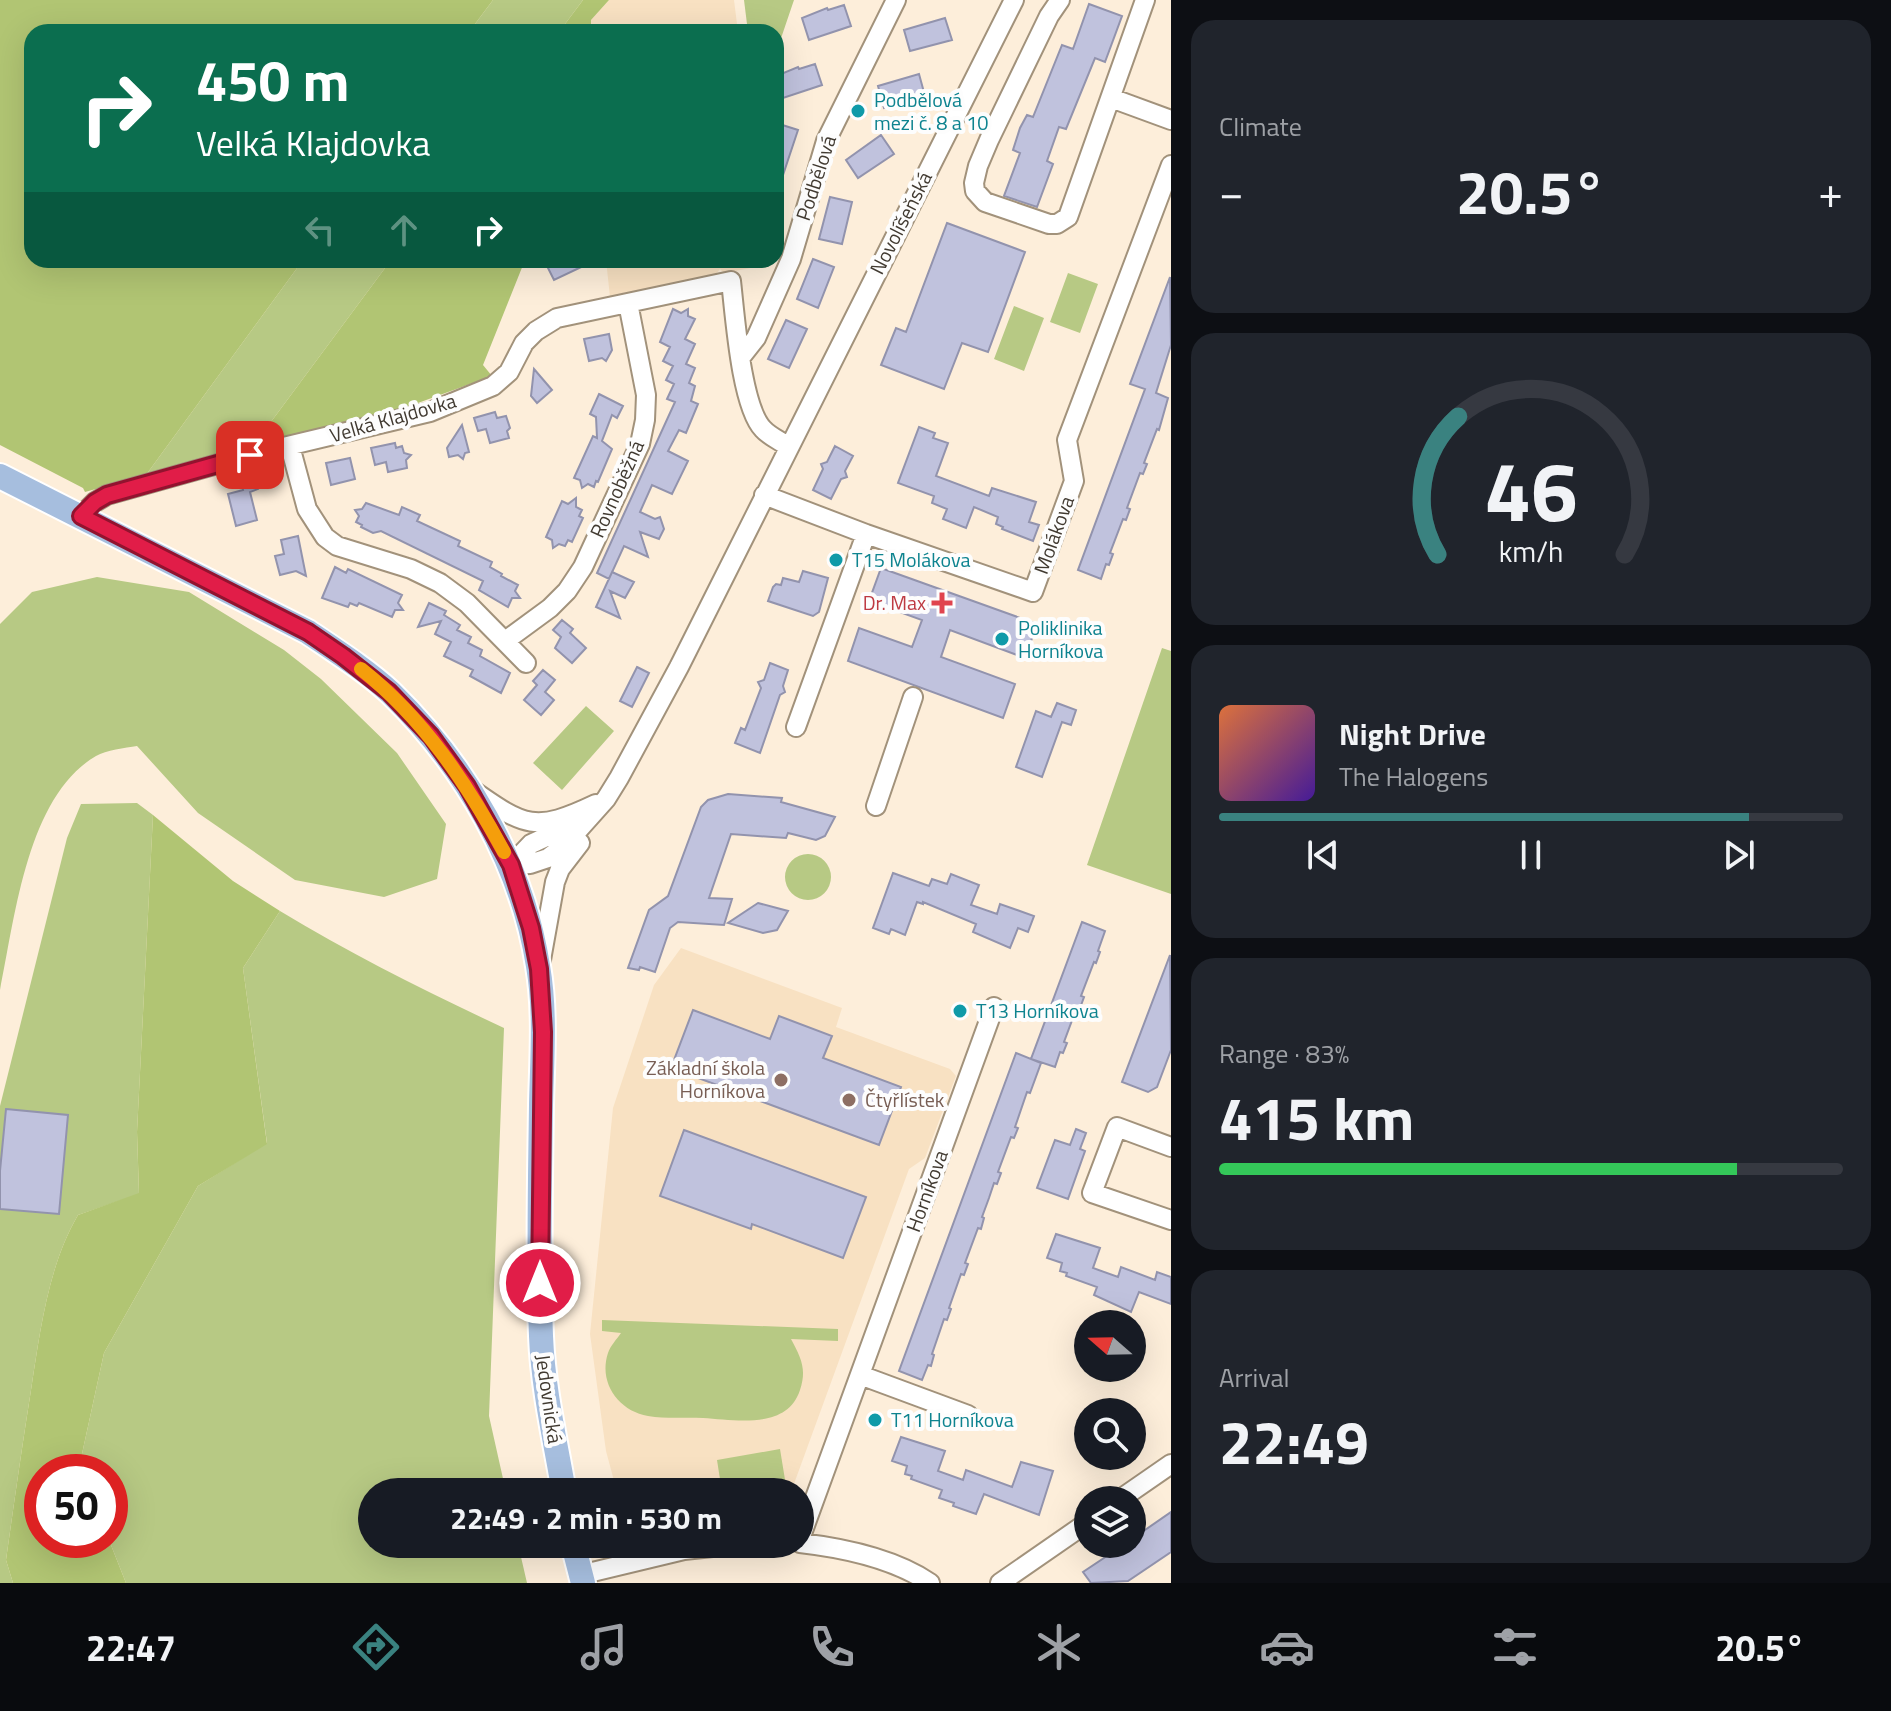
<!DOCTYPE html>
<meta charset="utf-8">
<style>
body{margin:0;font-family:"Titillium Web",sans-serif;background:#20242c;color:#f1f3f6;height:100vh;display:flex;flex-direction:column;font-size:30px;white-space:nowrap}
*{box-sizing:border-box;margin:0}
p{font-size:26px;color:#9ea1a6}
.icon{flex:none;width:44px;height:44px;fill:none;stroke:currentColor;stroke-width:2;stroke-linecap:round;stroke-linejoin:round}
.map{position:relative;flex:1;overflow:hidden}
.details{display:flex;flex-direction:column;gap:20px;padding:20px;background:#0d0f14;width:720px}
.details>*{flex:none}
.banner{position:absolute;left:24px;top:24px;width:760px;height:244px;border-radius:24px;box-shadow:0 8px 32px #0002;background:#0b6e4f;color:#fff;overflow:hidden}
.needle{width:52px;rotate:290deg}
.tools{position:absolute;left:1074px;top:1310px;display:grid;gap:16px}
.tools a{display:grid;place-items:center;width:72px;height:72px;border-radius:50%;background:#171b24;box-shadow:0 8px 32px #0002;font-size:40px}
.speed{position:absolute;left:24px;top:1454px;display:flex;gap:16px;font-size:40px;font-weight:700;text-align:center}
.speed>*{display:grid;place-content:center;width:104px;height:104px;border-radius:50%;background:#171b24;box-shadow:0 8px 32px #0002;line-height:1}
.speed .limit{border:12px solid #d22;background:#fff;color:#111}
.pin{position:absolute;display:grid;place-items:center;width:68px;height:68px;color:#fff;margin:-34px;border-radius:16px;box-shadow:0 4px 12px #0006}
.me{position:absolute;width:88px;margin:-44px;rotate:0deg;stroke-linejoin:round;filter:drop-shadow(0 0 6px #0008)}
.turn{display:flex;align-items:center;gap:28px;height:168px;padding:0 40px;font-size:36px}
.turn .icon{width:104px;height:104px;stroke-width:2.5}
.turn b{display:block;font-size:56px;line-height:68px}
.lanes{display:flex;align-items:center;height:76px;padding:0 40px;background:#0003;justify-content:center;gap:40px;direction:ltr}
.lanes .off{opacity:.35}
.big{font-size:60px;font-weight:700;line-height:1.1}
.details .widget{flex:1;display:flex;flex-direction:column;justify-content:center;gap:12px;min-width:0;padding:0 28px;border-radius:24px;background:#20242c}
.details .dial{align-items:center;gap:0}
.dial svg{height:208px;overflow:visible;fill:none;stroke:#363941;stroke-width:7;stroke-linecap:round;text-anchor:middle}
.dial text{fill:#f1f3f6;stroke:none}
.song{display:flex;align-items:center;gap:24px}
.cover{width:96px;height:96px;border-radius:12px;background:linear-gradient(135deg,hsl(20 70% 55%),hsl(260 70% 35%))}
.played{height:8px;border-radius:4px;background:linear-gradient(90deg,#3a8280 85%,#363941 85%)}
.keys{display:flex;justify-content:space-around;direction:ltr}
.heat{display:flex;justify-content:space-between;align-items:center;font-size:44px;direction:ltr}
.charge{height:12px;border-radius:6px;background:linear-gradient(90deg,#34c759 83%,#363941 0)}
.trip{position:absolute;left:358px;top:1478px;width:456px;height:80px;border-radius:40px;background:#171b24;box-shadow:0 8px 32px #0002;font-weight:700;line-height:80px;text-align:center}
.tab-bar{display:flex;height:128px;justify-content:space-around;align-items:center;background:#090b0e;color:#9ea1a6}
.tab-bar .icon{width:56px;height:56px}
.tab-bar .selected{color:#3a8280}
.tab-bar b{font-size:36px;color:#f1f3f6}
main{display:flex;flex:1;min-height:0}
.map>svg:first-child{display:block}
</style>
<main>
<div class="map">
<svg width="1171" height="1583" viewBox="0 0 1171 1583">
<rect width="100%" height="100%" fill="#fdeeda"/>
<path fill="#f8e1c2" d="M609 0H734L738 32H591V20Z
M606 260H757L756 267 724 273 720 269 716 274 610 297Z
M681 948 842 1008 836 1027 950 1069 956 1076 925 1158 909 1169 791 1492H617L606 1451 590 1334 613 1108 654 985Z"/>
<path fill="#b7c984" d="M493 0H583L559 32H469Z
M744 0H794L776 53V32H748Z
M303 260H391L253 446 146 475Z
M1068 273 1098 284 1080 333 1050 322Z
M1014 306 1044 318 1024 371 994 359Z
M97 577 189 592 284 650 321 679 397 753 446 824 437 879 384 897 295 880 198 813 137 746C125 748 106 750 96 756 27 796 15 918 0 990V624L32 592Z
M1162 648 1171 651V894L1087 865Z
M586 706 614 731 562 790 533 763Z
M137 803 153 815 137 1132 139 1194 78 1215C48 1266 40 1332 31 1390 22 1447 14 1503 6 1560L13 1583H0V1106L67 838 81 804Z
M785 877a23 23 0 1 1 46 0a23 23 0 1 1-46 0Z
M280 911C353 955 427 992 504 1028L489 1416 506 1492H372V1544H518L527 1583H126L109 1540 110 1472H83L80 1463 104 1353 198 1186 267 1143 243 968Z
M602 1320 838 1329V1341L791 1339C801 1358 807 1369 800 1390 787 1430 736 1420 703 1418 685 1417 666 1419 648 1416 619 1411 598 1383 608 1353 610 1346 617 1339 621 1333L602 1331Z
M780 1449 787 1492H722L717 1460Z"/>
<path fill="#b1c573" d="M0 0H493L469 32H32V260H303L146 475 85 492 83 488 0 445Z
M583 0H609L591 20V32H559Z
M391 260H525L483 365 492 376 396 411 253 446Z
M153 815 233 881 280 911 243 968 267 1144 198 1186 104 1353 80 1463 83 1472H42V1540H109L126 1583H13L6 1560C14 1503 22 1447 31 1390 40 1332 48 1266 78 1215L139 1193 137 1132Z"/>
<path fill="#c0c2dd" stroke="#9293ad" stroke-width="2" d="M1089 4 1122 16 1105 62 1095 58 1066 129 1059 127 1047 161 1053 164 1037 207 1004 196 1020 153 1013 150 1020 128 1027 115 1033 117 1062 45 1073 49Z
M844 5 851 26 809 40 802 18 827 8 828 10Z
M945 18 952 40 910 51 904 30Z
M815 64 822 85 780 99 776 76 798 67 799 69Z
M919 74 925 96 884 108 878 86Z
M776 123 798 130 778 190H776Z
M881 135 894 154 858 178 846 160Z
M830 197 852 202 842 244 819 239Z
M947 223 1025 252 988 352 962 343 944 389 881 365 896 328 906 332Z
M813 259 834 267 818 308 797 299Z
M544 260H596L554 280Z
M1170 277 1171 345 1156 393 1168 398 1159 430 1157 429 1144 463 1147 464 1143 474 1140 473 1127 508 1130 509 1126 520 1123 519 1110 553 1113 554 1109 565 1106 564 1101 579 1078 570 1145 389 1130 384Z
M673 309 681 313 688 309V316L695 319 685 339 695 344 686 364 695 368 689 383 695 386 691 401 698 404 686 433 679 430 668 451 688 461 672 494 652 485 640 512 655 519 660 517 664 529 659 539 640 532 648 557 624 546 609 579 597 573 675 402 667 399 674 384 666 380 673 366 663 361 670 347 660 342Z
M786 320 807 329 789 368 768 359Z
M609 334 612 350 606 361 602 358 589 361 584 339Z
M534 369 552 390 537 403 531 396Z
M599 394 623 406 617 418 612 415 602 441 612 449 598 482 596 481 594 487 588 484 582 488 580 480 574 478 593 436 597 438 596 417 590 414Z
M495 412 497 418 506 416 510 428 507 431 509 438 490 443 486 429 478 431 474 418Z
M462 425 469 452 465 453 463 459 458 455 449 457 447 448Z
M919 427 935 433 933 438 948 443 936 476 989 496 992 488 1036 502 1029 522 1039 525 1033 541 1002 529 1003 527 996 524 998 517 974 507 966 528 943 519 947 509 932 503 934 496 898 483Z
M395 443 396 448 402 446 404 453 411 455 406 460 407 468 388 472 386 462 375 465 371 448Z
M835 446 853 456 845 471 847 477 841 479 831 499 813 490 823 469 821 464 827 462Z
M350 458 355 479 331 485 326 463Z
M254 473 258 489 250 492 257 520 236 526 228 494 243 490 240 477Z
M576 498V507L582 510 579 516 583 518 572 542 568 540 565 546 559 544 553 548 552 540 546 537 562 501 568 504Z
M366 503 399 515 402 507 420 515 417 521 460 541 458 546 492 562 490 567 502 574 501 576 518 585 515 591 520 598H512L508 607 479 590 483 581 381 531 373 533 361 527 362 525 356 522 359 516 355 510 362 509Z
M298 536 306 576 296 571 280 575 275 556 284 554 281 540Z
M335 567 346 573 348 569 402 595 398 603 403 610H395L392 617 359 603 357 606 350 603 348 607 322 598Z
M881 568 1037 624 1025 658 950 630 941 657 1015 684 1003 718 848 661 859 628 912 647 922 620 869 601Z
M803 571 828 578 819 612 813 616 768 601 773 587 776 584 781 585 783 578 799 582Z
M612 572 634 582 625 598 610 591 620 618 596 607Z
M429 603 446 611 444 615 460 625 457 630 471 637 468 643 482 650 480 656 510 673 501 693 470 676 473 670 444 656 451 642 435 634 441 621 418 627Z
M562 620 573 629 570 633 586 648 572 663 555 648 561 637 553 630Z
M770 663 788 670 783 686 785 692 780 695 760 753 735 743 741 728 745 730 761 688 758 682 764 680Z
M637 667 649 673 632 707 620 701Z
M543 670 555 680 545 692 554 700 541 715 524 700 537 685 533 681Z
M1057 703 1076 710 1071 725 1062 722 1042 777 1016 767 1036 711 1051 717Z
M728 794 782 798 781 802 835 817 825 836 816 840 788 833 786 838 731 834 709 898 732 899 724 925 678 922 670 928 655 972 640 967 639 970 628 968 649 910 668 896 701 807 708 800Z
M893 873 929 886 932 879 947 884 951 874 979 885 971 905 997 914 1000 904 1034 916 1028 932 1018 928 1010 948 973 932 976 924 923 902V904L917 902 905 935 891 929 889 934 873 928Z
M758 903 788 911 777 930 763 933 728 923Z
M1082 922 1105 931 1098 951 1100 952 1096 963 1094 962 1081 996 1084 997 1080 1008 1077 1007 1064 1042 1067 1043 1063 1053 1060 1052 1055 1067 1031 1059Z
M1170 955 1171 1050 1157 1087 1148 1092 1122 1082Z
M693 1010 770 1039 779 1016 832 1036 823 1058 901 1087 879 1145 671 1068Z
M1016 1053 1041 1063 1030 1093 1027 1092 1015 1127 1018 1128 1014 1138 1011 1137 998 1172 1001 1173 997 1184 994 1183 989 1198 982 1217 984 1218 981 1229 978 1228 965 1263 968 1264 964 1275 961 1274 949 1308 951 1309 947 1320 944 1319 932 1354 934 1355 931 1366 928 1365 922 1380 899 1371Z
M6 1109 68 1115 59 1214 0 1209V1171Z
M1076 1129 1086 1133 1080 1149 1085 1151 1068 1199 1037 1188 1055 1140 1070 1145Z
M684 1130 866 1197 843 1258 752 1224 751 1229 660 1196Z
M1056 1234 1100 1248 1093 1268 1118 1277 1121 1267 1155 1280 1157 1272 1171 1277V1304L1139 1292 1131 1312 1094 1295 1097 1287 1066 1276 1067 1273 1060 1271 1062 1263 1047 1258Z
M901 1437 945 1451 938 1471 963 1480 966 1470 1012 1487 1021 1462 1053 1471 1039 1515 984 1494 976 1514 953 1506 954 1503 939 1498 942 1490 911 1479 912 1476 905 1474 907 1466 892 1461Z
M1171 1512V1552L1128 1581 1091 1583 1083 1572 1125 1544H1132V1539Z"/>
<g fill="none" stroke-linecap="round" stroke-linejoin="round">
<g stroke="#a2927b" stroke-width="22">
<path id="minor" d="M1060 0 1049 16 989 140 978 166 974 183 975 191 985 202 1049 224H1057L1068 217 1145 0
M1111 98 1171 120
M741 357 756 338 791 259 826 141 896 0
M290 446 307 509 325 537 337 546 411 569 440 583 467 603 526 663
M764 495 866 534 1033 592 1074 481 1067 440 1171 165
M81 516 95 502 107 495 250 455 430 412 493 386 509 372 524 343 536 331 557 318 731 281C735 315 741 406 763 429 770 437 781 441 789 447
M505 641 550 608 567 591 583 567 640 444 645 420 646 395 628 303
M796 727 866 534
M471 789C525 827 535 833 596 804
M876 806 913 697
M511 865 530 864 548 858 564 846 606 799 619 778 679 667 1014 0
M511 865 531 844 574 824
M541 960 555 882 560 869 580 843
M1171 1147 1117 1127 1092 1193 1171 1220
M860 1375 968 1415
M1119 1500 1171 1464
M800 1539 994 1007
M800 1543C844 1548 893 1558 930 1583
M580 1575 684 1550 741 1544
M1000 1583 1088 1522"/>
</g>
<g stroke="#fff" stroke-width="28">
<path id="major" d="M0 476 308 632C336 651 366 670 391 693 465 765 522 863 538 966 546 1012 542 1059 541 1105 540 1182 538 1259 541 1336 543 1388 555 1440 564 1492
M573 1544 583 1583"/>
</g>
<use href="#minor" stroke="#fff" stroke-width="18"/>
<use href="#major" stroke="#a6bede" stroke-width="24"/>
</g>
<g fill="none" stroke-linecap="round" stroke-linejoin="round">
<g stroke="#92132f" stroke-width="20">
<path id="route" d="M250 455 107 495 95 502 81 516 308 632 343 656 389 692 431 736 467 786 511 865 531 928 539 969 543 1032 540 1283"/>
</g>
<use href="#route" stroke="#e11d48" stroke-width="14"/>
<path stroke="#f59e0b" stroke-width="14" d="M361 669C424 719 466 782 504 852"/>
</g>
<g fill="#0f9aa8" stroke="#fdfdfd" stroke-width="3">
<circle cx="858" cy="111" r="8"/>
<circle cx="836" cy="560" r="8"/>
<circle cx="1002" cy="639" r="8"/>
<circle cx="960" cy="1011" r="8"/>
<circle cx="875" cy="1420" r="8"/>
</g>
<path fill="#e0444e" stroke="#fdfdfd" stroke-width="3" d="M938 591h8v8h8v8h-8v8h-8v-8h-8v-8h8z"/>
<g fill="#8d6e63" stroke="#fdfdfd" stroke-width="3">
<circle cx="781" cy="1080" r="8"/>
<circle cx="849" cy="1100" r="8"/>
</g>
<g text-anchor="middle" stroke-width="8" stroke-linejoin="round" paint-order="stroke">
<g font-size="20" fill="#0d838f" stroke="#fdfdfd" text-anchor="start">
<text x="874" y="107">Podbělová<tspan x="874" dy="23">mezi č. 8 a 10</tspan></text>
<text x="852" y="567">T15 Molákova</text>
<text x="1018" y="635">Poliklinika<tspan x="1018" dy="23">Horníkova</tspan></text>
<text x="976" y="1018">T13 Horníkova</text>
<text x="891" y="1427">T11 Horníkova</text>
</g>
<g font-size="20" fill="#413a31" stroke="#fdfdfd">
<text transform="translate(816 178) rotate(-72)" y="7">Podbělová</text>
<text transform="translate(901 223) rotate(-63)" y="7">Novolíšeňská</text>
<text transform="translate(393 418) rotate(-16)" y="7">Velká Klajdovka</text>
<text transform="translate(617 489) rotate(-66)" y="7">Rovnoběžná</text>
<text transform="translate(1054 535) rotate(-70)" y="7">Molákova</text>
<text transform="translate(927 1191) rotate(-70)" y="7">Horníkova</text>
<text transform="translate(549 1399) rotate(82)" y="7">Jedovnická</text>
</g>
<g font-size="20" fill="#be3a42" stroke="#fdfdfd" text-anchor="end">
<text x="926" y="610">Dr. Max</text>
</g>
<g font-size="20" fill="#785e54" stroke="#fdfdfd" text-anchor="end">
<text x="765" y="1075">Základní škola<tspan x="765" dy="23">Horníkova</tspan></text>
<text x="865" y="1107" text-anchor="start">Čtyřlístek</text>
</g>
</g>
</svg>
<div class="tools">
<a><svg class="needle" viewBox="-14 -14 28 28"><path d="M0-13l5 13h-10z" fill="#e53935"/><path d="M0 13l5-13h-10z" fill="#9ea1a6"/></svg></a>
<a><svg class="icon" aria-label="search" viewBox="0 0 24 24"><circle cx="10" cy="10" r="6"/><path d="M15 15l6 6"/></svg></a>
<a><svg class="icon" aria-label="layers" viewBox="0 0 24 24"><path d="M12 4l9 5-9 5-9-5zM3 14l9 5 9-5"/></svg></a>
</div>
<div class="speed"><div class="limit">50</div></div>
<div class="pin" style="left:250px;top:455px;background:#d93025"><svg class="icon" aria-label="arrive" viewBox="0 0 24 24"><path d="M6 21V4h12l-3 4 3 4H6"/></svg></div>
<svg class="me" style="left:540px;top:1283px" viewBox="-20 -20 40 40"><circle r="17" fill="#e11d48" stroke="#fff" stroke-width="3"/><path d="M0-11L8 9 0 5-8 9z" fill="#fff"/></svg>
<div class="trip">22:49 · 2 min · 530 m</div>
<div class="banner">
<div class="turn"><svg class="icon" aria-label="right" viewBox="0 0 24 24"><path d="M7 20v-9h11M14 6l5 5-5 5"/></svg><div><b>450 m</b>Velká Klajdovka</div></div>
<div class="lanes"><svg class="icon off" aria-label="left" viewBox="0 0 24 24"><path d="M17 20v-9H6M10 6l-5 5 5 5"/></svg><svg class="icon off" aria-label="ahead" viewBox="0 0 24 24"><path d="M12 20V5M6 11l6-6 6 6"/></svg><svg class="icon" aria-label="right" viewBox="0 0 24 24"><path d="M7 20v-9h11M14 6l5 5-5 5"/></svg></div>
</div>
</div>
<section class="details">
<div class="widget"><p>Climate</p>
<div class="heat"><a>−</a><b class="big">20.5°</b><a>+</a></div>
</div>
<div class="widget dial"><svg viewBox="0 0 100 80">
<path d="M14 69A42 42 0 1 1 86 69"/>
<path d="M14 69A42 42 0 0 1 22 16" stroke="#3a8280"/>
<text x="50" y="56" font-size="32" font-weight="700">46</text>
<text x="50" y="72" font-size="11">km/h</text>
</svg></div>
<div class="widget">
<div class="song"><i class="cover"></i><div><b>Night Drive</b><p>The Halogens</p></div></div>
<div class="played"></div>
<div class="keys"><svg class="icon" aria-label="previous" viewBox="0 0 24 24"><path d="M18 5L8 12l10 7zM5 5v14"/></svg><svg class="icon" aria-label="pause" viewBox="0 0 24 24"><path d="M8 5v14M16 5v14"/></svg><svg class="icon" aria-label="next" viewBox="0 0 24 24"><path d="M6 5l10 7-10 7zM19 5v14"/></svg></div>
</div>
<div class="widget"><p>Range · 83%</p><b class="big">415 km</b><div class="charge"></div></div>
<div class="widget"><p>Arrival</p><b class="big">22:49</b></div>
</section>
</main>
<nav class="tab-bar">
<b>22:47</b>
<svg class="icon selected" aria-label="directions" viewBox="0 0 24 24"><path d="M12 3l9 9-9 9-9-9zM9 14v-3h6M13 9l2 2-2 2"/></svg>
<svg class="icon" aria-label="music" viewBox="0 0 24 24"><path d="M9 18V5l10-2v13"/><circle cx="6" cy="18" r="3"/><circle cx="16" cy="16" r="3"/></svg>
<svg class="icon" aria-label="phone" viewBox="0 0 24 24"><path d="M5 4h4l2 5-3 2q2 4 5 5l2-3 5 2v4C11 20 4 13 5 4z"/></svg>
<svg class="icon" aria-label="climate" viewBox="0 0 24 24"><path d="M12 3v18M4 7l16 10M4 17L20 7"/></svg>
<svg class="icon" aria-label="car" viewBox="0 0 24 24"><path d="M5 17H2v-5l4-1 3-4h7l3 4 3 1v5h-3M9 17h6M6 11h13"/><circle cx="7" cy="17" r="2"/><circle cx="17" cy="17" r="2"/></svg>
<svg class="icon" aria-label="filters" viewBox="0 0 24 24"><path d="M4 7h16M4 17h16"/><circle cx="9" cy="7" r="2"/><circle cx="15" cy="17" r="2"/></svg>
<b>20.5°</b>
</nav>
